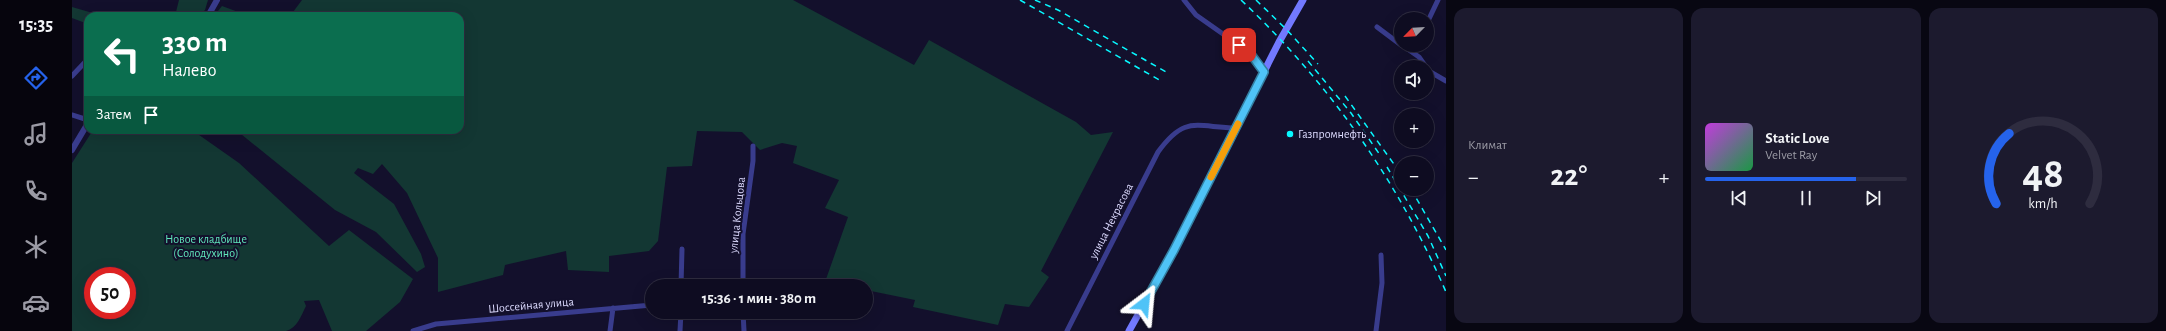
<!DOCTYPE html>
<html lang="ru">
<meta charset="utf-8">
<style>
body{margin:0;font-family:"Alegreya Sans",sans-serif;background:#1c1a2e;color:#f1f3f6;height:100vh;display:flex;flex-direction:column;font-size:15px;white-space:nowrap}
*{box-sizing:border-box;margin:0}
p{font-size:13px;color:#9b9ba5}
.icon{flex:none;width:22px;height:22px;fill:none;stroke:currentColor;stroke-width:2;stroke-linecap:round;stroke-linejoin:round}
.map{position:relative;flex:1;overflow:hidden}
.details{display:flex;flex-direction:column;gap:8px;padding:8px;background:#080712;width:720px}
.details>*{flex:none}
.hud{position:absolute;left:12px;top:12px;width:380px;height:122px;border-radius:12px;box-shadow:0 4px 16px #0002,0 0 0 1px #2e2c3f;background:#0b6e4f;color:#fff;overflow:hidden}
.needle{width:26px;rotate:246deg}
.controls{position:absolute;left:1322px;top:12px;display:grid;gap:8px}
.controls a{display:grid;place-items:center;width:40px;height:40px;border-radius:50%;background:#0e0c21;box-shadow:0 4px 16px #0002,0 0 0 1px #2e2c3f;font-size:20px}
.speed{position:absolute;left:12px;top:267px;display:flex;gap:8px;font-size:20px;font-weight:700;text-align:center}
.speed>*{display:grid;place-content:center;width:52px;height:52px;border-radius:50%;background:#0e0c21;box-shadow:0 4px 16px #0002,0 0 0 1px #2e2c3f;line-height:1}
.speed .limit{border:6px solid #d22;background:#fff;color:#111}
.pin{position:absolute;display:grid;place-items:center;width:34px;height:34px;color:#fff;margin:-17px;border-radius:8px;box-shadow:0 2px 6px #0006}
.me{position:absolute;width:44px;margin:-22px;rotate:29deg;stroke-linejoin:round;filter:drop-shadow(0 0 3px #0008)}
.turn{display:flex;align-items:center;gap:14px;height:84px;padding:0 12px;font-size:18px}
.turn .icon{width:52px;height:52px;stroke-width:2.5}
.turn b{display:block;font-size:28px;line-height:34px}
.then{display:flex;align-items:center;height:38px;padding:0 12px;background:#0003;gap:8px;font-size:15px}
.big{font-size:30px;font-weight:700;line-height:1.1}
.details .card{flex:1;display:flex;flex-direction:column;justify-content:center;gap:6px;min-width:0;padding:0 14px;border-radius:12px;background:#1c1a2e}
.details .dial{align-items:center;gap:0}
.dial svg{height:104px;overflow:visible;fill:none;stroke:#2e2c3f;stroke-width:7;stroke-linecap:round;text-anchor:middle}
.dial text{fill:#f1f3f6;stroke:none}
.song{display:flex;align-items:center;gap:12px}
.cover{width:48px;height:48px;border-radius:6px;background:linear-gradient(135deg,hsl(290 70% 55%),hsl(140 70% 35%))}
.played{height:4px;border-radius:2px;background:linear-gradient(90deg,#2563eb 75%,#2e2c3f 75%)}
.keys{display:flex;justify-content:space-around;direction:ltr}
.heat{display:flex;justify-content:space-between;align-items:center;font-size:22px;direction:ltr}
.details .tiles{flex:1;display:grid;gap:8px;grid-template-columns:repeat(3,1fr)}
.trip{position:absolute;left:573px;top:279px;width:228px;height:40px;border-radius:20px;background:#0e0c21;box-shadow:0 4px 16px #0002,0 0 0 1px #2e2c3f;font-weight:700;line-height:40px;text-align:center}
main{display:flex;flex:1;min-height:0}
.menu{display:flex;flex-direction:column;width:72px;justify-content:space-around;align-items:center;background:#06050d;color:#9b9ba5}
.menu .icon{width:28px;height:28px}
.menu .current{color:#2563eb}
.menu b{font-size:18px;color:#f1f3f6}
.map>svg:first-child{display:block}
</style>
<main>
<nav class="menu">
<b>15:35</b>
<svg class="icon current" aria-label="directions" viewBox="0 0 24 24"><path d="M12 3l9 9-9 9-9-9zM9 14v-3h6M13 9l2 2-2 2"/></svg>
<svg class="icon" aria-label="music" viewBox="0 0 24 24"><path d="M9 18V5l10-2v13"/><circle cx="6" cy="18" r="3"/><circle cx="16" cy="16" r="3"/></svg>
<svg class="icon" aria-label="phone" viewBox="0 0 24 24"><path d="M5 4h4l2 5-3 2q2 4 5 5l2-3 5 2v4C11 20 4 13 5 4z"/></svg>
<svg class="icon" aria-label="climate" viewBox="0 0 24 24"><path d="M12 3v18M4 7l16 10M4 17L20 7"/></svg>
<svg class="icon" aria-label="car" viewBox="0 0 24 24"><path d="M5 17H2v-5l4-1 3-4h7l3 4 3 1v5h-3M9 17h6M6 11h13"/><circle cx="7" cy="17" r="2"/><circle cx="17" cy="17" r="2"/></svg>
</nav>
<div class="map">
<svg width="1374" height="331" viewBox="0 0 1374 331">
<rect width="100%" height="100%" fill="#13102c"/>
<path fill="#133733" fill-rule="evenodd" d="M107 0H136L133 10 127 16H103Z
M230 0H721L842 65 857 40 1004 122 1019 135 1041 132 969 271 977 277 957 307 933 304 926 325 841 307 843 300 794 290V286H774L753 282 776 217 753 208 767 180 721 163 725 146 710 143 688 150 670 132 625 131 620 166 595 167 586 241 577 251 537 256V272L496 270 494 251 433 265 431 275 366 292V258L335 193 310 164 301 174 286 168 282 173 322 204 349 254 353 267 345 272 304 232 263 210 164 130H388V16H218Z
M150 6 177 16H142Z
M0 7 31 16H16V24L0 18Z
M21 130H120L167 163 257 246 277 230 341 279 328 302 294 331H260L247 300 232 301 234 306C229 316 225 328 214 331H0V163ZM21 276H55V310H21Z"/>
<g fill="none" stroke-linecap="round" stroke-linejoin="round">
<path stroke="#393c8d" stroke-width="5" d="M1112 0 1124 15 1178 53 1192 72
M1355 23 1366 0
M1305 27 1329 45
M1330 45 1347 57 1354 67
M1355 70 1374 81
M0 76 16 59
M0 115 16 120
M609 286 610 249
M671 286V234L681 161V146
M671 312 672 331
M341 331 364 324 580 305
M538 331 541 308
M608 331 609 312
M995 331 1086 152C1113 115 1123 127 1164 128
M1304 331 1310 283 1309 255"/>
<path stroke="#393c8d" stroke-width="6" d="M136 16 145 0
M0 150 16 123"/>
<path stroke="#7279ff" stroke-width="7" d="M1057 331 1102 250 1207 42 1231 0"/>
<path stroke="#07f8ff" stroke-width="1.5" stroke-dasharray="6 5" stroke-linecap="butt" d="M948 0 1089 81
M963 0 986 10 1094 72
M1169 0C1257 83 1326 181 1374 292
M1184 0 1214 29 1246 64
M1236 61 1279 113 1308 155
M1273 96 1329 174
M1315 167 1356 236 1374 276
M1339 189 1374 250"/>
</g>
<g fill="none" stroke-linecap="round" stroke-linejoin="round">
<g stroke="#337fa1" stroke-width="10">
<path id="route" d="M1072 304 1102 250 1192 72 1178 53 1167 45"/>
</g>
<use href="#route" stroke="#4fc3f7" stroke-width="7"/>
<path stroke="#f59e0b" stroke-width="7" d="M1139 177 1166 124"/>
</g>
<circle fill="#07f8ff" stroke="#13102c" stroke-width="1.5" cx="1218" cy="134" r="4"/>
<g text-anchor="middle" stroke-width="4" stroke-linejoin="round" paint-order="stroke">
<g font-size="12" fill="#dddbff" stroke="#13102c" text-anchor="start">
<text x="1226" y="138">Газпромнефть</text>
</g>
<g font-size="12" fill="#dddbff" stroke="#13102c">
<text transform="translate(665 215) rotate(-84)" y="4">улица Кольцова</text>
<text transform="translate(1039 221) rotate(-63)" y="4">улица Некрасова</text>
<text transform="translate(459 305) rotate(-5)" y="4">Шоссейная улица</text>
</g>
<g font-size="12" fill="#60e6bb" stroke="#13102c">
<text x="134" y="243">Новое кладбище<tspan x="134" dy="14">(Солодухино)</tspan></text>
</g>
</g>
</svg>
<div class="controls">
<a><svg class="needle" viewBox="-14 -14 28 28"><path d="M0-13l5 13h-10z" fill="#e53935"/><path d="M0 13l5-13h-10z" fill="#9b9ba5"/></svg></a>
<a><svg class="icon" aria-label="sound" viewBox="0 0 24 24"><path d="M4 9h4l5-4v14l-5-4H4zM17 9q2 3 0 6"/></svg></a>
<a>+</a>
<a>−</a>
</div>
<div class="speed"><div class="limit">50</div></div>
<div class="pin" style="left:1167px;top:45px;background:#d93025"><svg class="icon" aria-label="arrive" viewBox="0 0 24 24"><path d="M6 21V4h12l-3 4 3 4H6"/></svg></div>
<svg class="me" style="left:1072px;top:304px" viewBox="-20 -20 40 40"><path d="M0-17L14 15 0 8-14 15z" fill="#4fc3f7" stroke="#fff" stroke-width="4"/></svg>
<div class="trip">15:36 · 1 мин · 380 m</div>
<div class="hud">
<div class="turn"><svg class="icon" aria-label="left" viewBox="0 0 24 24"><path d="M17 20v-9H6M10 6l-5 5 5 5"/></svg><div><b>330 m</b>Налево</div></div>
<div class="then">Затем<svg class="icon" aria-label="arrive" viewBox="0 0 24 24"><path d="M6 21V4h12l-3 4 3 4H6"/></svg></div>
</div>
</div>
<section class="details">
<div class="tiles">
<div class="card"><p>Климат</p>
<div class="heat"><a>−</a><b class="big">22°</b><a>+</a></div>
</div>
<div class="card">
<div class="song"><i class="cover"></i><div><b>Static Love</b><p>Velvet Ray</p></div></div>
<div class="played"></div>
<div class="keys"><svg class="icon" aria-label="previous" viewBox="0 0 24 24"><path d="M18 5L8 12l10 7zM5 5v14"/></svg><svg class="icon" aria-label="pause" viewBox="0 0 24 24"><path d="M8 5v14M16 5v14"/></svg><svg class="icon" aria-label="next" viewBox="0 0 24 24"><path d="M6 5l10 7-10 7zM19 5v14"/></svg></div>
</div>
<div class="card dial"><svg viewBox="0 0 100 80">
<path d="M14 69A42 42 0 1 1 86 69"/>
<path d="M14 69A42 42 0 0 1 24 15" stroke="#2563eb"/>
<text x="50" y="56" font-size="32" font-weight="700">48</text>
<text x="50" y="72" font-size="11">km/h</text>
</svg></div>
</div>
</section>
</main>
